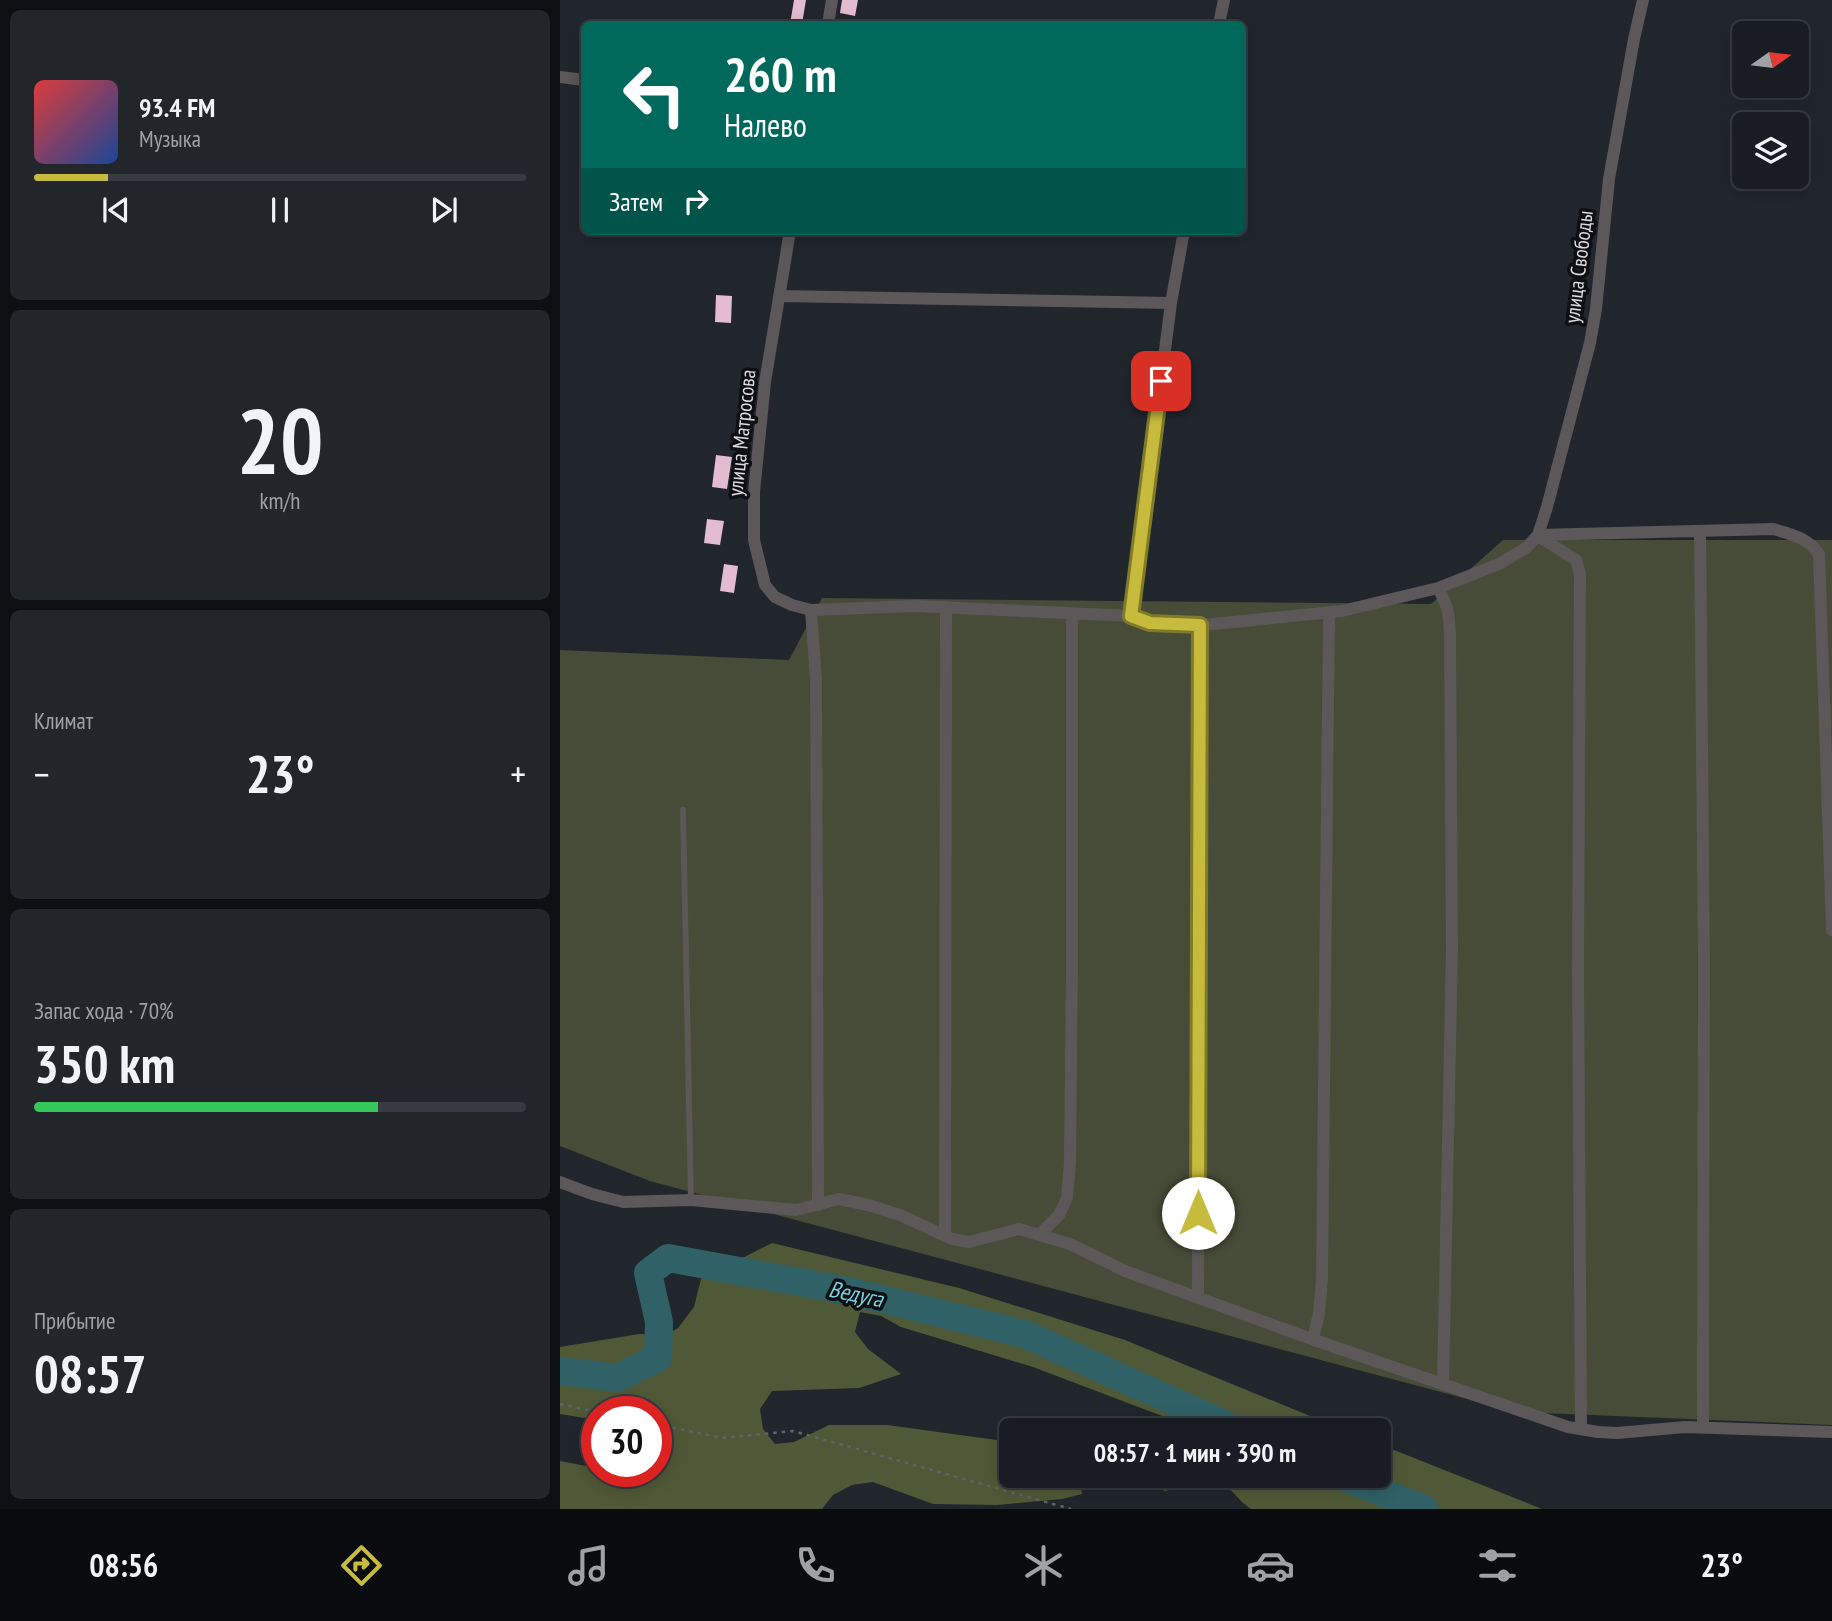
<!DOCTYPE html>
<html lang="ru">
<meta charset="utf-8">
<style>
body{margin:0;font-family:"PT Sans Narrow",sans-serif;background:#22252a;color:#f1f3f6;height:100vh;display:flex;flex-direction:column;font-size:26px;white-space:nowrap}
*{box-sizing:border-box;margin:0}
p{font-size:23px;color:#9fa1a5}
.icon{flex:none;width:38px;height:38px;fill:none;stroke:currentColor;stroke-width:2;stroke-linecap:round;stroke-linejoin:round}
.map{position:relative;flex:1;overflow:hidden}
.details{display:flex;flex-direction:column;gap:10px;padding:10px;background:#0e0f13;width:560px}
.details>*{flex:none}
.banner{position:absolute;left:21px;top:21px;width:665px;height:214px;border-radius:10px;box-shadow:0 4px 18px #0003,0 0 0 2px #373a40;background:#00695c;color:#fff;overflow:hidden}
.needle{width:46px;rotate:76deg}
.fabs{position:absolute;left:1172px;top:21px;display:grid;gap:14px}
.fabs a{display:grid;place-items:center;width:77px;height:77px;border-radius:10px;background:#191c22;box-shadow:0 4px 18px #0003,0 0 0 2px #373a40;font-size:35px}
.speed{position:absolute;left:21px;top:1396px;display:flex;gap:14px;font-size:35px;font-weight:700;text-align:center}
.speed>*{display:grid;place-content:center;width:91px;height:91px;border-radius:50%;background:#191c22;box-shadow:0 4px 18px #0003,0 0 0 2px #373a40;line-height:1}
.speed .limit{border:10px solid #d22;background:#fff;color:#111}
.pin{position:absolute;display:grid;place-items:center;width:60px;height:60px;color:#fff;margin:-30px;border-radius:14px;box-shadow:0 4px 10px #0006}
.me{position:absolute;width:77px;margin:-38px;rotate:0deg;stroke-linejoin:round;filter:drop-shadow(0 0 5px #0008)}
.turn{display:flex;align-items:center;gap:24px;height:147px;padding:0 28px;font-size:32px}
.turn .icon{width:91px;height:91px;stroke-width:2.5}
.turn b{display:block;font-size:49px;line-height:60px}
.then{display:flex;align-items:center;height:66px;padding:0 28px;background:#0003;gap:14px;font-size:26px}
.big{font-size:52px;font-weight:600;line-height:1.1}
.details .tile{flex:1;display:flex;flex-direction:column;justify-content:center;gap:10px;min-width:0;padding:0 24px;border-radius:10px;background:#22252a}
.details .dial{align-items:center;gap:0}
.dial b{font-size:91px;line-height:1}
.song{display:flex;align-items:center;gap:21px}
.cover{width:84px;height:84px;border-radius:10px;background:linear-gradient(135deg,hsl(0 70% 55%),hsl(220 70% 35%))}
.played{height:7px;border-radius:4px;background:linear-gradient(90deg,#c6bb3c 15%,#373a40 15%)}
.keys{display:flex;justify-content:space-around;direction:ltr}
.heat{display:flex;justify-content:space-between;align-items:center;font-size:38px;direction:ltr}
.charge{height:10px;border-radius:5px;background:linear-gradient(90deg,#34c759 70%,#373a40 0)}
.trip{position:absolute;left:439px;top:1418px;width:392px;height:70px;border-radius:10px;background:#191c22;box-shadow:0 4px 18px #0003,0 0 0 2px #373a40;font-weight:600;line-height:70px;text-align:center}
.tab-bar{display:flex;height:112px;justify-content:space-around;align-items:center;background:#0a0b0e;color:#9fa1a5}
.tab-bar .icon{width:49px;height:49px}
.tab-bar .active{color:#c6bb3c}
.tab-bar b{font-size:32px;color:#f1f3f6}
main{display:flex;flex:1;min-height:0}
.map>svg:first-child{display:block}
</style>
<main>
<section class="details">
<div class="tile">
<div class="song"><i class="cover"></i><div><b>93.4 FM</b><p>Музыка</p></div></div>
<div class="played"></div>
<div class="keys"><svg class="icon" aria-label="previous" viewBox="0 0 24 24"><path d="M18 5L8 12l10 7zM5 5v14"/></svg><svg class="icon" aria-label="pause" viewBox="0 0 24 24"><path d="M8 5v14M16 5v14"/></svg><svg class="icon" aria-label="next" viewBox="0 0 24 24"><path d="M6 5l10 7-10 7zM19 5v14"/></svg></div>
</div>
<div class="tile dial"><b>20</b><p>km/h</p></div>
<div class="tile"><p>Климат</p>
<div class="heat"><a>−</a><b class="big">23°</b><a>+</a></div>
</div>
<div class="tile"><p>Запас хода · 70%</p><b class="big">350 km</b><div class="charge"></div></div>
<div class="tile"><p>Прибытие</p><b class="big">08:57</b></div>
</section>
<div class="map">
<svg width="1272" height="1509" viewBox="0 0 1272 1509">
<rect width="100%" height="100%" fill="#21262d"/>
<path fill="#474c38" d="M943 540H1272V1425L956 1412 90 1181 0 1146V650L229 660 262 598 871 604Z"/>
<path fill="#505937" d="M212 1243 399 1288 565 1340 784 1430H614L610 1419 473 1367 341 1327 321 1316 300 1312 295 1332 308 1349 341 1374 299 1388 212 1391 200 1409 203 1429 215 1444 234 1442 269 1425H327L451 1442 452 1475H520L522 1494 502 1499 437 1505 373 1504 313 1482 292 1485 273 1495 262 1509H0V1461L37 1468V1472H57L82 1477 87 1472H96V1412H37V1420L0 1414V1347L79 1334 106 1335 118 1328 134 1307 141 1279Z
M819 1444 982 1509H691L682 1502 668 1487 647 1481 605 1491 586 1482 585 1475H819Z"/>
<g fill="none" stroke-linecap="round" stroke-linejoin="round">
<path stroke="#306167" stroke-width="28" d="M0 1371 57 1378 98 1358 99 1322 88 1273 108 1258 288 1291 465 1334 677 1430
M778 1475 864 1509"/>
</g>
<path fill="#e4bcd0" d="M234 0H246L242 24H230Z
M282 0H298L295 16 280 13Z
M156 295 172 296 171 323 155 322Z
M156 455 172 457 167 489 152 487Z
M147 519 164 521 160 545 144 543Z
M164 564 178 566 174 593 160 591Z"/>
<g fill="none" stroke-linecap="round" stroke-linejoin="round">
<path stroke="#5f646a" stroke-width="2.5" stroke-dasharray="3.5 5" stroke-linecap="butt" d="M0 1404 38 1412
M96 1424 162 1438 233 1431 511 1509"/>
<path stroke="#5c5759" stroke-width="6" d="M123 810 131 1200"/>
<path stroke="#5c5759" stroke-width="12" d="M268 24 272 0
M659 24 664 0
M0 77 24 80
M230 231 205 382 194 492V540L205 585 215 597 232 605 251 610 356 606 571 616 590 623 634 626 782 611 878 588 939 564 966 548 978 535 1213 529C1231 534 1248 538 1259 554L1272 930
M219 296 611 303
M1140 531 1144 961 1143 1428
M978 535 987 507 1030 343 1036 309 1049 179 1074 39 1083 0
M978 536 1016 560 1020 574 1018 972 1021 1429
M878 588C889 608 889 614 890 636L892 948 883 1384
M251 610 256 679 258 1205
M571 616 611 303 624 231
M0 1182 32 1194 63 1202 131 1200 236 1210 279 1199 308 1205 340 1215 392 1239 409 1242 459 1229 510 1244 565 1271 760 1342 1008 1427 1038 1432 1057 1433 1125 1427 1272 1432
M479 1235 499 1215 507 1198 510 1163 512 969V613
M385 1236 386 607
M638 1297 640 625
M753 1339 759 1313 762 1279 769 612"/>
</g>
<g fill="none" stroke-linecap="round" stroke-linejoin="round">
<g stroke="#817a27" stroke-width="18">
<path id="route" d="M601 381 571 616 590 623 640 625 638 1213"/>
</g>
<use href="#route" stroke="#c6bb3c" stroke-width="12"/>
</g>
<g text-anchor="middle" stroke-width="7" stroke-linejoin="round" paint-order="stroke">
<g font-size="21" fill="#d9dde2" stroke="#0d0f12">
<text transform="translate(1019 267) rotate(-83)" y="7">улица Свободы</text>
<text transform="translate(182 433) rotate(-84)" y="7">улица Матросова</text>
</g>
<g font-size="23" font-style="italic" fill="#7bcfda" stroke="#0d0f12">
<text transform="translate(296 1294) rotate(12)" y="8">Ведуга</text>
</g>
</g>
</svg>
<div class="fabs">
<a><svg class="needle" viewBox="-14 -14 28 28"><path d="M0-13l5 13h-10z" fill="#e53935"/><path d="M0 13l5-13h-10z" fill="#9fa1a5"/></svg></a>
<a><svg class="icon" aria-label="layers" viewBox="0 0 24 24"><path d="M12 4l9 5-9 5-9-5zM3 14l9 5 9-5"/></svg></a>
</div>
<div class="speed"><div class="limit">30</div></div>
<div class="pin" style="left:601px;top:381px;background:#d93025"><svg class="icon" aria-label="arrive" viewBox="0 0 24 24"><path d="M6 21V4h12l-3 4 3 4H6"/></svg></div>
<svg class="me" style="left:638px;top:1213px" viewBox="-20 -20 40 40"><circle r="19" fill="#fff"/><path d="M0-13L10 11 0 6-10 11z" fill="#c6bb3c"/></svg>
<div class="trip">08:57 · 1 мин · 390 m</div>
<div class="banner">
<div class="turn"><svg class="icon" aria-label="left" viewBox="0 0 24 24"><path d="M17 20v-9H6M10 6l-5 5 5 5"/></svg><div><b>260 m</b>Налево</div></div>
<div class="then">Затем<svg class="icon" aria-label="right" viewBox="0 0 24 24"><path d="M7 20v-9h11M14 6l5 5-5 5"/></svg></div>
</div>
</div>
</main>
<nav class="tab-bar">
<b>08:56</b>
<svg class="icon active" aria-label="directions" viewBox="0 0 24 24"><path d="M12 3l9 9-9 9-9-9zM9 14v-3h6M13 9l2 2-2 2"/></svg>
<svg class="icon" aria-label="music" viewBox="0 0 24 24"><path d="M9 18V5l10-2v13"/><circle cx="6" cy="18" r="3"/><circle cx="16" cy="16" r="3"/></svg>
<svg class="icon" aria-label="phone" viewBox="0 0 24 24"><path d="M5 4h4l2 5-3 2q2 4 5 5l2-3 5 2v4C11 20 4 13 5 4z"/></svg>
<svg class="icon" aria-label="climate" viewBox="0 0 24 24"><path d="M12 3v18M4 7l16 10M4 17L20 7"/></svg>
<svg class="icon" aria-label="car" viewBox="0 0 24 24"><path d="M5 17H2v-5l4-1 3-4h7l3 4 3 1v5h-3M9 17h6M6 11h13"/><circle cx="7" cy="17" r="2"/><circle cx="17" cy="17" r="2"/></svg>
<svg class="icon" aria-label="filters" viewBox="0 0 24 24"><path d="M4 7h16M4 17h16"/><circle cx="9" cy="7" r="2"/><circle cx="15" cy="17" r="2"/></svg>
<b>23°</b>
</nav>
